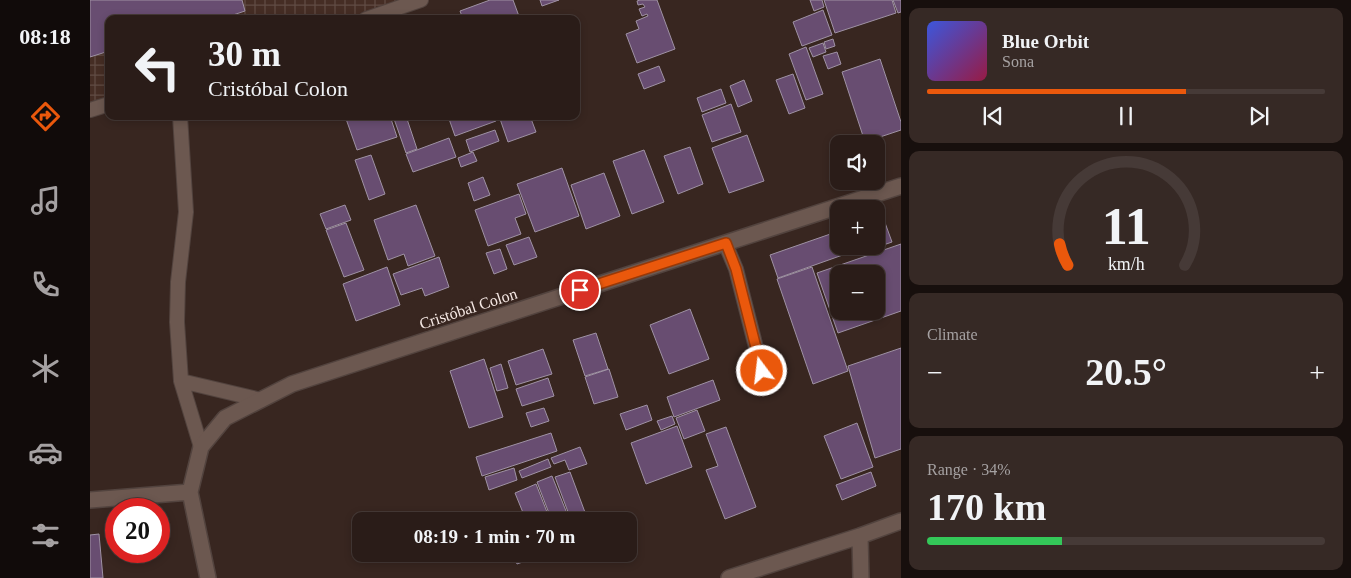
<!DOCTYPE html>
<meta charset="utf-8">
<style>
body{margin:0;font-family:"Times New Roman",serif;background:#362925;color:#f1f3f6;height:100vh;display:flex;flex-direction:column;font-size:19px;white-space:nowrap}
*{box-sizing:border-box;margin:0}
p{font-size:16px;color:#a5a1a2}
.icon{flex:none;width:28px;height:28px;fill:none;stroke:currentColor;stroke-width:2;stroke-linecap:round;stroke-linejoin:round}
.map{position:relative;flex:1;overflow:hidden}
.drawer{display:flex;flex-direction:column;gap:8px;padding:8px;background:#170f0d;width:450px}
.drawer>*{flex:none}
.banner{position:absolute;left:15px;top:15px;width:475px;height:105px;border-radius:10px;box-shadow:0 2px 8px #0003,0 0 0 1px #463a37;background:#2a1c18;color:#f1f3f6;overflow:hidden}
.buttons{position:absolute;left:740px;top:135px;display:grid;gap:10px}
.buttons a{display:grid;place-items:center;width:55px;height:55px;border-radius:10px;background:#2a1c18;box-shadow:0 2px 8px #0003,0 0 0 1px #463a37;font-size:25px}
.speed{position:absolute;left:15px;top:498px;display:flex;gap:10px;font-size:25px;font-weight:700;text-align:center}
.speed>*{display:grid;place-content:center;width:65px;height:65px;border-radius:50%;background:#2a1c18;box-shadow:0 2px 8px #0003,0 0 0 1px #463a37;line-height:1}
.speed .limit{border:8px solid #d22;background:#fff;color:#111}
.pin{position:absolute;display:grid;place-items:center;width:42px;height:42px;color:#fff;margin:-21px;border:2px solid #fff;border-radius:50%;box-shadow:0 1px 5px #0007}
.me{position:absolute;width:55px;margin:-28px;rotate:345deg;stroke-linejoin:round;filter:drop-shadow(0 0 4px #0008)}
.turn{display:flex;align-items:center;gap:18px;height:105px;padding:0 20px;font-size:22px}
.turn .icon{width:65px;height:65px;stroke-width:2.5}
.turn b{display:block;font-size:35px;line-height:42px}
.big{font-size:38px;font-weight:800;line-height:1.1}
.drawer .card{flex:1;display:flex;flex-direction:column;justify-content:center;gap:8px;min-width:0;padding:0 18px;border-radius:10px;background:#362925}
.drawer .dial{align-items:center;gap:0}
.dial svg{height:130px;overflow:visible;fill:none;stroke:#463a37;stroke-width:7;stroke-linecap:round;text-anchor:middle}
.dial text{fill:#f1f3f6;stroke:none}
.song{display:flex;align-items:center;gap:15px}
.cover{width:60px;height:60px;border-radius:8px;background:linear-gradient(135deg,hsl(230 70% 55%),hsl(340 70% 35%))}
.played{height:5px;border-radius:2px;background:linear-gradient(90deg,#ea580c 65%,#463a37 65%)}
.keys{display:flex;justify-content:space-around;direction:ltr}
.heat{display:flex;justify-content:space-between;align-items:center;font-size:28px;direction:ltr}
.charge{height:8px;border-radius:4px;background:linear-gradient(90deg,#34c759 34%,#463a37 0)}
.trip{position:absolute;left:262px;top:512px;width:285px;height:50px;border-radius:10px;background:#2a1c18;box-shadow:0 2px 8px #0003,0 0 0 1px #463a37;font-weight:800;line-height:50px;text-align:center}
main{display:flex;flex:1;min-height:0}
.tab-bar{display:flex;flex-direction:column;width:90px;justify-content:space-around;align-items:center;background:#110b0a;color:#a5a1a2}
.tab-bar .icon{width:35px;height:35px}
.tab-bar .active{color:#ea580c}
.tab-bar b{font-size:22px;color:#f1f3f6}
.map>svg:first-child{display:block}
</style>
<main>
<nav class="tab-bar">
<b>08:18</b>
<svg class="icon active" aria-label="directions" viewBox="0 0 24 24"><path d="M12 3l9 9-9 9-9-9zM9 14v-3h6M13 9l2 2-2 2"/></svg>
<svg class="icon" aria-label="music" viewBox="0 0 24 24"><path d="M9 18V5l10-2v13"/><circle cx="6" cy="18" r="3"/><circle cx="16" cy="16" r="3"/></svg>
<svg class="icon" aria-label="phone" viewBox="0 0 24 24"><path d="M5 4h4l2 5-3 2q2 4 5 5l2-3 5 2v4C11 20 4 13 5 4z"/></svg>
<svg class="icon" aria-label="climate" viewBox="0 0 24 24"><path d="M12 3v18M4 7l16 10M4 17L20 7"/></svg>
<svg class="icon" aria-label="car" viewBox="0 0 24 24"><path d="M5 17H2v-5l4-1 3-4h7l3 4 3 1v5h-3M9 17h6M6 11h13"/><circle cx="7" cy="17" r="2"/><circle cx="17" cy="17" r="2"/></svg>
<svg class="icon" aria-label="filters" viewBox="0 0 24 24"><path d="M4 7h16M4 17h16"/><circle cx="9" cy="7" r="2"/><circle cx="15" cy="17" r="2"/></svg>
</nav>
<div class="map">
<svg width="811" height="578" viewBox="0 0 811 578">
<defs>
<pattern id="industrial-grid" width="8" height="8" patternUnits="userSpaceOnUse" patternTransform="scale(1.25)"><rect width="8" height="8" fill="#452d24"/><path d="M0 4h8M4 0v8" fill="none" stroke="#604b44"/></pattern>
</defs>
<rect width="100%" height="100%" fill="#382620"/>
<path fill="url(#industrial-grid)" d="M0 0H327L267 19H19V96L0 102Z"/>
<path fill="#684d71" stroke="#9f92a4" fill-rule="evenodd" d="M0 0H152L155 11 140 16 141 19H19V51L0 57Z
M400 0H423L430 19H373L370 11Z
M450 0H469L452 6Z
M550 0H567L585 49 547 63 536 34 549 29 546 21 558 16 557 14 552 16 549 9 555 7 553 4 548 5 547 1Z
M720 0H732L734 7 724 11Z
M734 0H802L806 13 745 33Z
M803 0H811V12L808 13Z
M733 10 742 35 712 46 703 22Z
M743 39 745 46 736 49 734 42Z
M733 43 736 52 723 57 719 48Z
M716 47 733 94 716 100 699 54Z
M747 52 751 64 738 69 733 56Z
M790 59 811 122V130L775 142 752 72Z
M569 66 575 81 554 89 548 74Z
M703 74 715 108 699 114 686 80Z
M654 80 662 101 648 107 640 86Z
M631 89 636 103 612 112 607 98Z
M641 104 651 132 622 142 612 115Z
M255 116H300L307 137 267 150Z
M303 116H316L327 149 316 153Z
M358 116H405L406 121 365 136Z
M409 116H440L446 132 418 142Z
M405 130 409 141 380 152 376 140Z
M657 135 674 181 639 193 622 148Z
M359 138 366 157 323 172 316 154Z
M600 147 613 184 588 194 574 156Z
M554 150 574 202 542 214 523 161Z
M383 152 387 161 371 167 368 158Z
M281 155 295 194 279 200 265 160Z
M472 168 489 216 445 232 427 184Z
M514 173 530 216 496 229 481 185Z
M393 177 400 195 384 201 378 183Z
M429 194 436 214 425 218 431 234 398 246 385 210Z
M255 205 261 220 236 229 230 214Z
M326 205 345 256 318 266 314 254 298 260 284 220Z
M794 220 802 242 782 249 781 246H786V222Z
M256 223 274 270 254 277 236 230Z
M749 231V246H778L688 278 680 255Z
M439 237 447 257 424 265 416 245Z
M811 244V311L748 333 727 273ZM749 274H786V311H749Z
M410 249 417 269 404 274 396 253Z
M349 257 359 287 335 296 332 288 311 295 303 274Z
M297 267 310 305 266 321 253 284Z
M722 267 758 371 723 384 687 279Z
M600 309 619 359 579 374 560 325Z
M506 333 518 369 495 376 483 340Z
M811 348V449L785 458 758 366Z
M453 349 462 374 426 385 418 361Z
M394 359 413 417 379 428 360 371Z
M411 364 418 388 407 391 400 368Z
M519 369 528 397 504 404 495 377Z
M458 378 464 396 432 406 426 389Z
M623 380 630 400 584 417 577 397Z
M557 405 562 420 536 430 530 414Z
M454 408 459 421 441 427 436 413Z
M607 410 615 431 594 439 586 418Z
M582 416 585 424 571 430 567 421Z
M767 423 783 467 751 479 734 436Z
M587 426 602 467 556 484 541 443Z
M636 427 666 507 635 519 616 470 628 466 616 434Z
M461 433 467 451 392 476 386 457Z
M490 447 497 464 479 470 475 460 464 464 461 458Z
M458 459 461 467 432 478 429 471Z
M424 468 427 480 399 490 395 477Z
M480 472 496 515 481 520 465 477Z
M781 472 786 486 752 500 746 485Z
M462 476 480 521H462L447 482Z
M446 484 457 512 436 520 425 493Z
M455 515 457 521H439Z
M494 517 496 521H484Z
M9 534 13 578H0V535Z
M423 554H455L427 564Z"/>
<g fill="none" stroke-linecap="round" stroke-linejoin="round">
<g stroke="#52433e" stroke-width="16">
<path id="service" d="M276 19 331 0
M0 110 19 104
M90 116 96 212 88 282 87 322 91 381 111 447
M635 243 646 269 672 371
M91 381 171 400"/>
</g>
<g stroke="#52433e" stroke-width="18">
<path id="minor" d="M0 500 100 492
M770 536 771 578
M118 578 100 492 111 447 135 418 202 384 811 186
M639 578 770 536 811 521"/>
</g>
<use href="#service" stroke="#6c5850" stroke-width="14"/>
<use href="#minor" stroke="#6c5850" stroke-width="15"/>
</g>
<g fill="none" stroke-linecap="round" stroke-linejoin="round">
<g stroke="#983908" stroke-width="12">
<path id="route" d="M490 290 636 243 646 269 672 371"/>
</g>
<use href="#route" stroke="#ea580c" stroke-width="9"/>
</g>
<g text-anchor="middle" stroke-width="5" stroke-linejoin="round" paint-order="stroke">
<g font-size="16" fill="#f5e8e4" stroke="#382620">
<text transform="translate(378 308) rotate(-18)" y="6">Cristóbal Colon</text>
</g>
</g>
</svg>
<div class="buttons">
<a><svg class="icon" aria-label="sound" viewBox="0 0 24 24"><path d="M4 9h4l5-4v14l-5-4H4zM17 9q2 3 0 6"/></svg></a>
<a>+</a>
<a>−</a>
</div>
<div class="speed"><div class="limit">20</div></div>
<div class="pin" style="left:490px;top:290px;background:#d93025"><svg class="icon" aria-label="arrive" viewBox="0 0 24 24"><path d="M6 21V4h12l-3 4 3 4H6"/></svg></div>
<svg class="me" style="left:672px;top:371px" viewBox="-20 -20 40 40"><circle r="17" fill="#ea580c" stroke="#fff" stroke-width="3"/><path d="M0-11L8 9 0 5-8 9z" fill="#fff"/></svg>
<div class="trip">08:19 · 1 min · 70 m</div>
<div class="banner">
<div class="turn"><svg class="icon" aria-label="left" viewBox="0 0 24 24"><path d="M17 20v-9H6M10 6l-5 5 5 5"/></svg><div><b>30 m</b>Cristóbal Colon</div></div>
</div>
</div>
<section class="drawer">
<div class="card">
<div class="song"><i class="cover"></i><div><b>Blue Orbit</b><p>Sona</p></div></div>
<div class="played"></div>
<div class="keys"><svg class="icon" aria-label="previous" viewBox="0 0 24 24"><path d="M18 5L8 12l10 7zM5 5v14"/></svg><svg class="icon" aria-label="pause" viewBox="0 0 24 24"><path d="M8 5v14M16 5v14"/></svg><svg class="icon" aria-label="next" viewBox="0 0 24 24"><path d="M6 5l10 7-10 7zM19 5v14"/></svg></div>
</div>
<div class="card dial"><svg viewBox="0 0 100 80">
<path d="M14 69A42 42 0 1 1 86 69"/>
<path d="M14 69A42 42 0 0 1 9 56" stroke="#ea580c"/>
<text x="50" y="56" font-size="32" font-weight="700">11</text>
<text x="50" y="72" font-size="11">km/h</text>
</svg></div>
<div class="card"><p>Climate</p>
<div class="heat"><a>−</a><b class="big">20.5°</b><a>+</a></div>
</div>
<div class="card"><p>Range · 34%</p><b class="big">170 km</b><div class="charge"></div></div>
</section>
</main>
